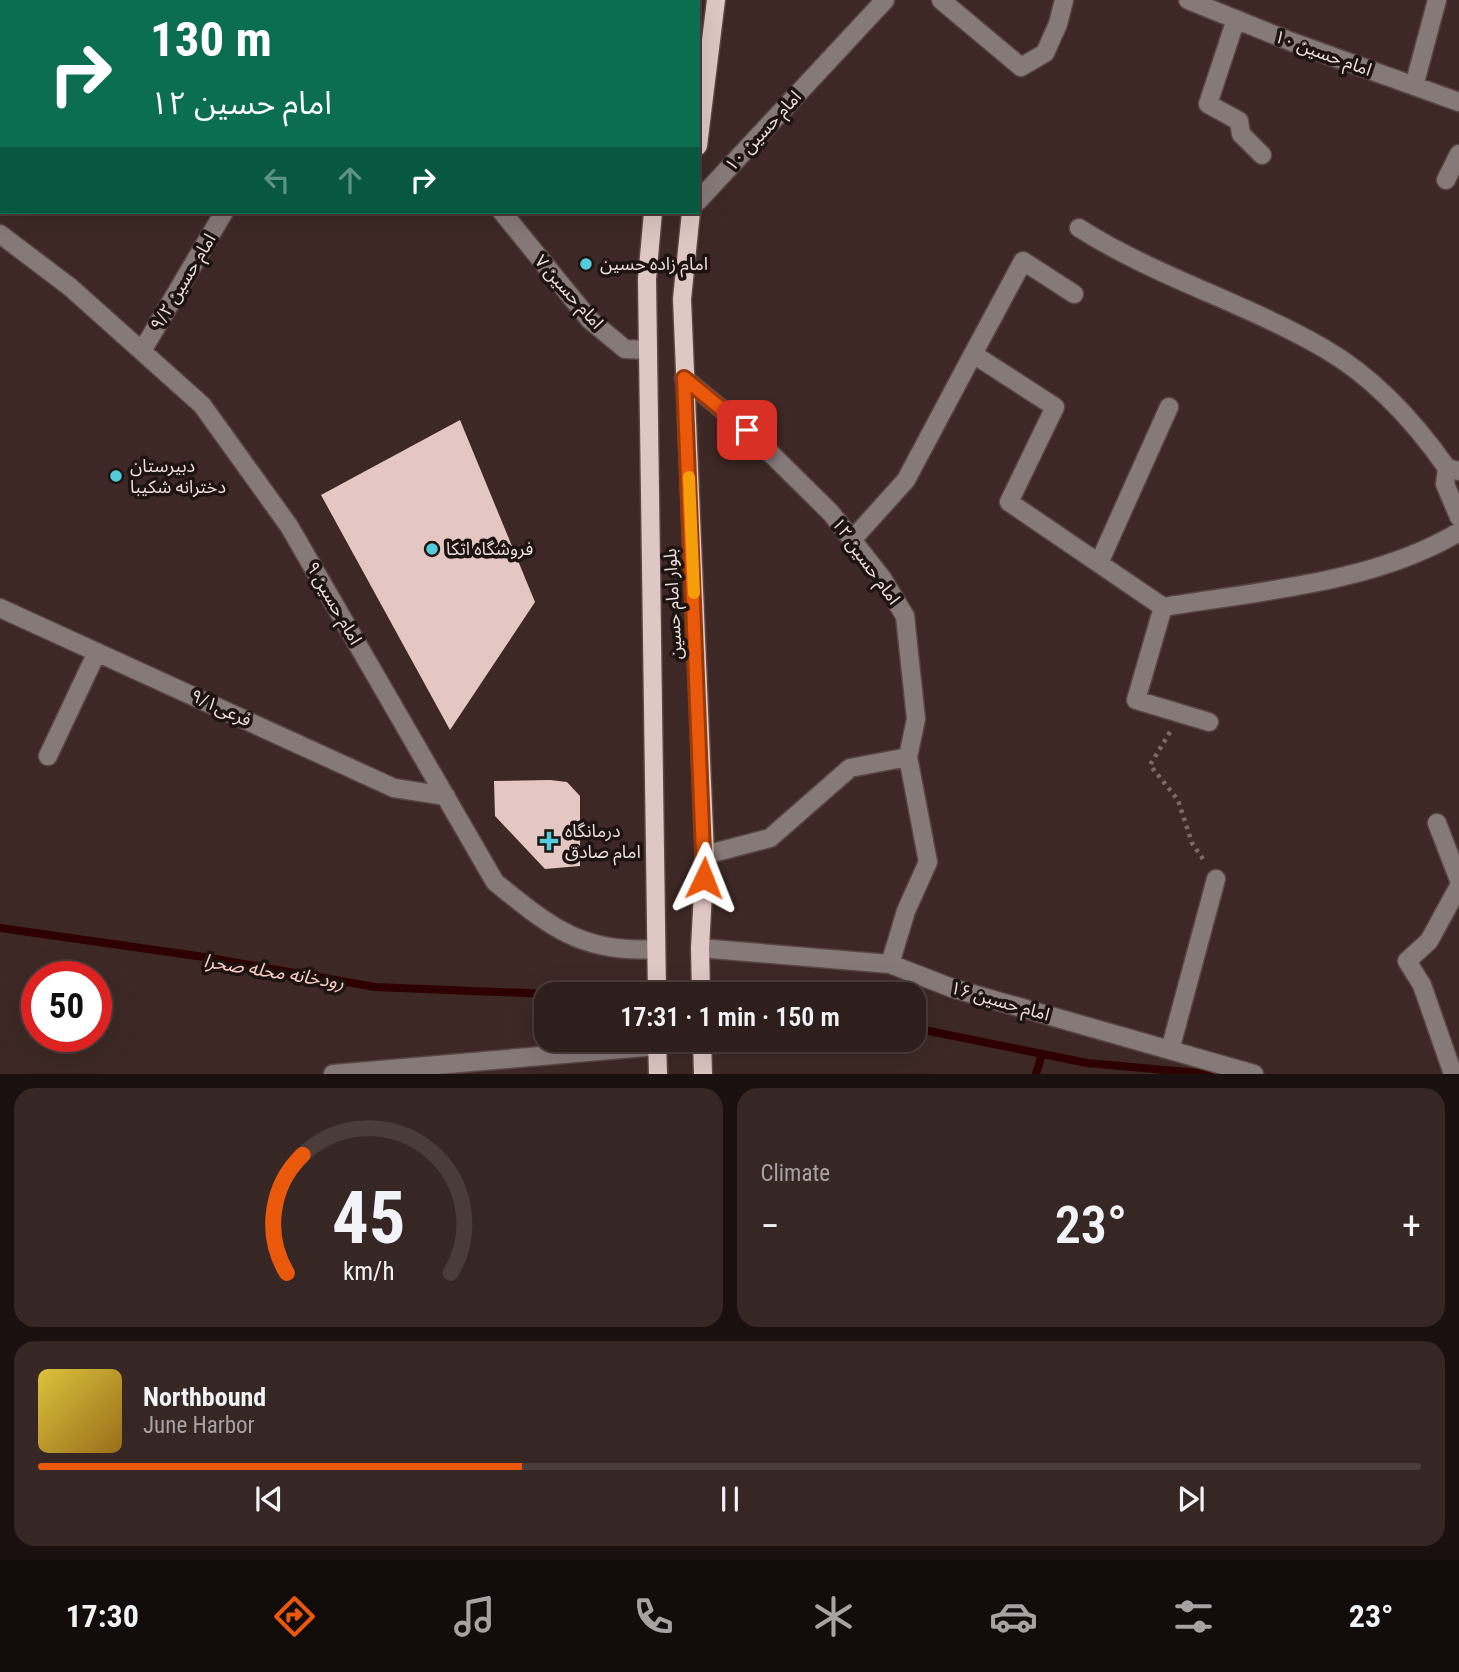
<!DOCTYPE html>
<meta charset="utf-8">
<style>
body{margin:0;font-family:"Roboto Condensed","Noto Sans Arabic",sans-serif;background:#362725;color:#f1f3f6;height:100vh;display:flex;flex-direction:column;font-size:26px;white-space:nowrap}
*{box-sizing:border-box;margin:0}
p{font-size:23px;color:#a7a2a3}
.icon{flex:none;width:38px;height:38px;fill:none;stroke:currentColor;stroke-width:2;stroke-linecap:round;stroke-linejoin:round}
.map{position:relative;height:1074px;overflow:hidden}
.drawer{display:flex;flex-direction:column;gap:14px;padding:14px;background:#19100f;flex:1}
.drawer>*{flex:none}
.hud{position:absolute;left:0px;top:0px;width:700px;height:214px;box-shadow:0 7px 28px #0002,0 0 0 2px #493c3b;background:#0b6e4f;color:#fff;overflow:hidden}
.speed{position:absolute;left:21px;top:961px;display:flex;gap:14px;font-size:35px;font-weight:700;text-align:center}
.speed>*{display:grid;place-content:center;width:91px;height:91px;border-radius:50%;background:#2e1e1c;box-shadow:0 7px 28px #0002,0 0 0 2px #493c3b;line-height:1}
.speed .limit{border:10px solid #d22;background:#fff;color:#111}
.pin{position:absolute;display:grid;place-items:center;width:60px;height:60px;color:#fff;margin:-30px;border-radius:14px;box-shadow:0 4px 10px #0006}
.me{position:absolute;width:77px;margin:-38px;rotate:2deg;stroke-linejoin:round;filter:drop-shadow(0 0 5px #0008)}
.turn{display:flex;align-items:center;gap:24px;height:147px;padding:0 35px;font-size:32px}
.turn .icon{width:91px;height:91px;stroke-width:2.5}
.turn b{display:block;font-size:49px;line-height:60px}
.lanes{display:flex;align-items:center;height:66px;padding:0 35px;background:#0003;justify-content:center;gap:35px;direction:ltr}
.lanes .off{opacity:.35}
.big{font-size:52px;font-weight:600;line-height:1.1}
.drawer .tile{flex:1;display:flex;flex-direction:column;justify-content:center;gap:10px;min-width:0;padding:0 24px;border-radius:21px;background:#362725}
.drawer .dial{align-items:center;gap:0}
.dial svg{height:182px;overflow:visible;fill:none;stroke:#493c3b;stroke-width:7;stroke-linecap:round;text-anchor:middle}
.dial text{fill:#f1f3f6;stroke:none}
.song{display:flex;align-items:center;gap:21px}
.cover{width:84px;height:84px;border-radius:10px;background:linear-gradient(135deg,hsl(50 70% 55%),hsl(40 70% 35%))}
.played{height:7px;border-radius:4px;background:linear-gradient(90deg,#ea580c 35%,#493c3b 35%)}
.keys{display:flex;justify-content:space-around;direction:ltr}
.heat{display:flex;justify-content:space-between;align-items:center;font-size:38px;direction:ltr}
.drawer .tiles{flex:1;display:grid;gap:14px;grid-template-columns:1fr 1fr}
.tile:last-child{grid-column:span 2}
.trip{position:absolute;left:534px;top:982px;width:392px;height:70px;border-radius:21px;background:#2e1e1c;box-shadow:0 7px 28px #0002,0 0 0 2px #493c3b;font-weight:600;line-height:70px;text-align:center}
.tabs{display:flex;height:112px;justify-content:space-around;align-items:center;background:#120c0b;color:#a7a2a3}
.tabs .icon{width:49px;height:49px}
.tabs .selected{color:#ea580c}
.tabs b{font-size:32px;color:#f1f3f6}
.map>svg:first-child{display:block}
</style>
<div class="map">
<svg width="1459" height="1074" viewBox="0 0 1459 1074">
<rect width="100%" height="100%" fill="#3d2825"/>
<g fill="none" stroke-linecap="round" stroke-linejoin="round">
<path stroke="#2e0000" stroke-width="8" d="M0 928 204 957 375 987 550 994
M914 1028 1087 1063 1209 1074
M1036 1074 1042 1054"/>
</g>
<path fill="#e4c7c3" d="M460 420 535 602 450 730 321 495Z
M550 780 567 782 580 796V866L545 869 495 816 494 781Z"/>
<g fill="none" stroke-linecap="round" stroke-linejoin="round">
<g stroke="#594542" stroke-width="21">
<path id="minor" d="M616 0 617 2
M941 0 1021 67 1045 53 1058 24 1064 0
M1188 0 1292 42 1459 102
M43 2 44 0
M1236 19 1208 104 1239 121 1241 134 1262 155
M1414 86 1437 0
M0 136 2 130
M1446 180 1459 154
M698 201 885 0
M502 212 590 320 625 349 648 350
M1079 228C1156 277 1246 303 1325 349 1375 378 1414 421 1447 468
M0 234 70 287 202 405 289 526 495 882C549 926 582 954 656 949
M142 351 224 212
M973 354 1023 261 1074 294
M684 378 747 430 831 513 882 578 905 616 916 719 908 757 928 862 906 911 890 964
M1459 471 1447 468 1445 484 1459 517
M852 540 906 480 973 354 1055 407 1009 502 1163 607C1260 591 1373 583 1459 532
M1099 563 1169 407
M1163 607 1136 700 1209 722
M0 608 394 788 446 796
M48 756 97 652
M1437 823 1459 880
M705 855 770 838 850 768 908 757
M700 948 890 964 952 988 1254 1074
M1170 1050 1216 879
M333 1074 657 1046
M1453 1074 1422 985 1407 961 1429 941 1459 886"/>
</g>
<g stroke="#594542" stroke-width="21">
<path id="major" d="M678 2V0
M698 146 716 0
M653 212 647 279 657 994
M691 212 682 299 705 855 700 948 701 994
M657 1040 658 1074
M702 1040 703 1074"/>
</g>
<path stroke="#7d6a67" stroke-width="4.5" stroke-dasharray="3.5 5" stroke-linecap="butt" d="M323 0 325 2
M402 0 405 2
M278 2 279 0
M1170 732 1150 765 1178 800 1192 843 1205 862"/>
<use href="#minor" stroke="#867a79" stroke-width="18"/>
<use href="#major" stroke="#dfc7c3" stroke-width="18"/>
</g>
<g fill="none" stroke-linecap="round" stroke-linejoin="round">
<g stroke="#983908" stroke-width="18">
<path id="route" d="M704 878 684 378 747 430"/>
</g>
<use href="#route" stroke="#ea580c" stroke-width="12"/>
<path stroke="#f59e0b" stroke-width="12" d="M689 477 694 593"/>
</g>
<g fill="#53cbdb" stroke="#1d1412" stroke-width="2.5">
<circle cx="586" cy="264" r="7"/>
<circle cx="116" cy="476" r="7"/>
<circle cx="432" cy="549" r="7"/>
<path d="M545.5 830.5h7v7h7v7h-7v7h-7v-7h-7v-7h7z"/>
</g>
<g text-anchor="middle" stroke-width="7" stroke-linejoin="round" paint-order="stroke">
<g font-size="18" fill="#ebdddb" stroke="#1d1412">
<text transform="translate(1323 53) rotate(20)" y="6">امام حسین ۱۰</text>
<text transform="translate(763 131) rotate(-47)" y="6">امام حسین ۱۰</text>
<text transform="translate(183 282) rotate(-59)" y="6">امام حسین ۹/۲</text>
<text transform="translate(569 292) rotate(48)" y="6">امام حسین ۷</text>
<text transform="translate(866 561) rotate(54)" y="6">امام حسین ۱۲</text>
<text transform="translate(334 603) rotate(60)" y="6">امام حسین ۹</text>
<text transform="translate(673 604) rotate(-93)" y="6">بلوار امام حسین</text>
<text transform="translate(221 708) rotate(25)" y="6">فرعی۹/۱</text>
<text transform="translate(1000 1001) rotate(16)" y="6">امام حسین ۱۶</text>
</g>
<g font-size="18" fill="#ebdddb" stroke="#1d1412" text-anchor="start">
<text x="600" y="270">امام زاده حسین</text>
<text x="130" y="472">دبیرستان<tspan x="130" dy="21">دخترانه شکیبا</tspan></text>
<text x="446" y="555">فروشگاه اتکا</text>
<text x="565" y="837">درمانگاه<tspan x="565" dy="21">امام صادق</tspan></text>
</g>
<g font-size="19" font-style="italic" fill="#faccc6" stroke="#1d1412">
<text transform="translate(274 971) rotate(9)" y="7">رودخانه محله صحرا</text>
</g>
</g>
</svg>
<div class="speed"><div class="limit">50</div></div>
<div class="pin" style="left:747px;top:430px;background:#d93025"><svg class="icon" aria-label="arrive" viewBox="0 0 24 24"><path d="M6 21V4h12l-3 4 3 4H6"/></svg></div>
<svg class="me" style="left:704px;top:878px" viewBox="-20 -20 40 40"><path d="M0-17L14 15 0 8-14 15z" fill="#ea580c" stroke="#fff" stroke-width="4"/></svg>
<div class="trip">17:31 · 1 min · 150 m</div>
<div class="hud">
<div class="turn"><svg class="icon" aria-label="right" viewBox="0 0 24 24"><path d="M7 20v-9h11M14 6l5 5-5 5"/></svg><div><b>130 m</b>امام حسین ۱۲</div></div>
<div class="lanes"><svg class="icon off" aria-label="left" viewBox="0 0 24 24"><path d="M17 20v-9H6M10 6l-5 5 5 5"/></svg><svg class="icon off" aria-label="ahead" viewBox="0 0 24 24"><path d="M12 20V5M6 11l6-6 6 6"/></svg><svg class="icon" aria-label="right" viewBox="0 0 24 24"><path d="M7 20v-9h11M14 6l5 5-5 5"/></svg></div>
</div>
</div>
<section class="drawer">
<div class="tiles">
<div class="tile dial"><svg viewBox="0 0 100 80">
<path d="M14 69A42 42 0 1 1 86 69"/>
<path d="M14 69A42 42 0 0 1 21 17" stroke="#ea580c"/>
<text x="50" y="56" font-size="32" font-weight="700">45</text>
<text x="50" y="72" font-size="11">km/h</text>
</svg></div>
<div class="tile"><p>Climate</p>
<div class="heat"><a>−</a><b class="big">23°</b><a>+</a></div>
</div>
<div class="tile">
<div class="song"><i class="cover"></i><div><b>Northbound</b><p>June Harbor</p></div></div>
<div class="played"></div>
<div class="keys"><svg class="icon" aria-label="previous" viewBox="0 0 24 24"><path d="M18 5L8 12l10 7zM5 5v14"/></svg><svg class="icon" aria-label="pause" viewBox="0 0 24 24"><path d="M8 5v14M16 5v14"/></svg><svg class="icon" aria-label="next" viewBox="0 0 24 24"><path d="M6 5l10 7-10 7zM19 5v14"/></svg></div>
</div>
</div>
</section>
<nav class="tabs">
<b>17:30</b>
<svg class="icon selected" aria-label="directions" viewBox="0 0 24 24"><path d="M12 3l9 9-9 9-9-9zM9 14v-3h6M13 9l2 2-2 2"/></svg>
<svg class="icon" aria-label="music" viewBox="0 0 24 24"><path d="M9 18V5l10-2v13"/><circle cx="6" cy="18" r="3"/><circle cx="16" cy="16" r="3"/></svg>
<svg class="icon" aria-label="phone" viewBox="0 0 24 24"><path d="M5 4h4l2 5-3 2q2 4 5 5l2-3 5 2v4C11 20 4 13 5 4z"/></svg>
<svg class="icon" aria-label="climate" viewBox="0 0 24 24"><path d="M12 3v18M4 7l16 10M4 17L20 7"/></svg>
<svg class="icon" aria-label="car" viewBox="0 0 24 24"><path d="M5 17H2v-5l4-1 3-4h7l3 4 3 1v5h-3M9 17h6M6 11h13"/><circle cx="7" cy="17" r="2"/><circle cx="17" cy="17" r="2"/></svg>
<svg class="icon" aria-label="filters" viewBox="0 0 24 24"><path d="M4 7h16M4 17h16"/><circle cx="9" cy="7" r="2"/><circle cx="15" cy="17" r="2"/></svg>
<b>23°</b>
</nav>
